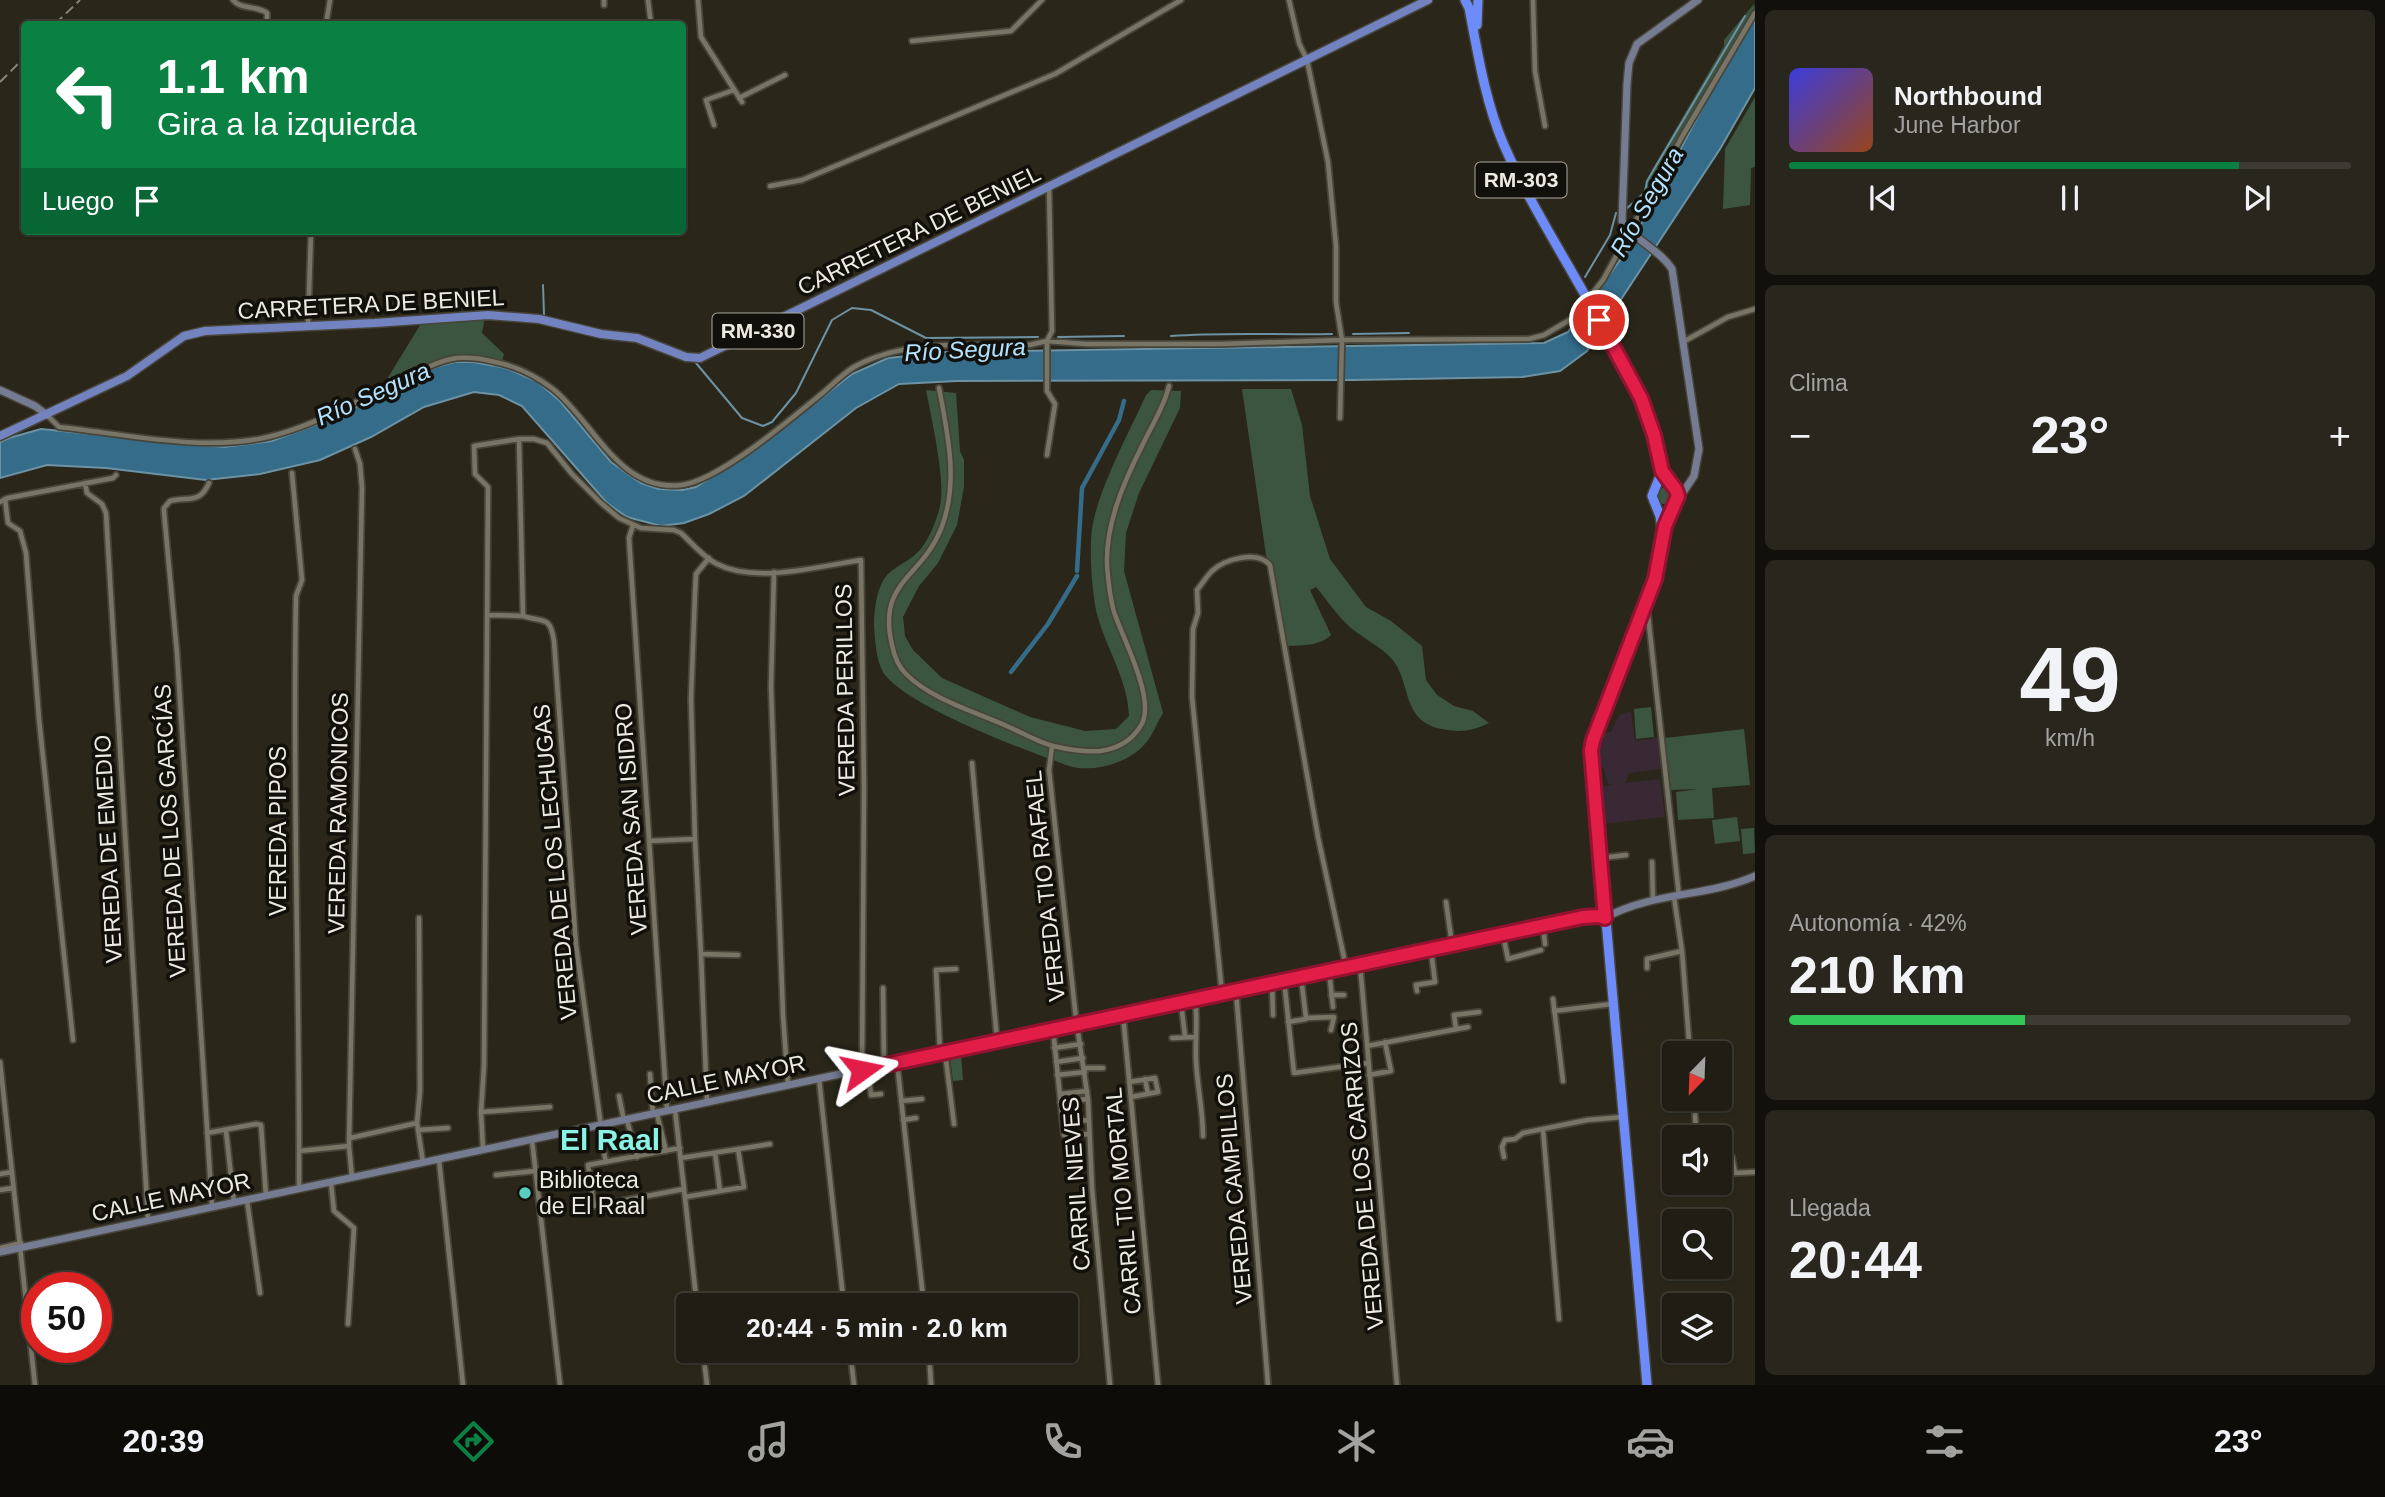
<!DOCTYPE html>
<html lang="es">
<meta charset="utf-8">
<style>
body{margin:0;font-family:Arial,sans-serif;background:#28261d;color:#f1f3f6;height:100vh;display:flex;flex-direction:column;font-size:26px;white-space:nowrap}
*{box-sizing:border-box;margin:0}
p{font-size:23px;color:#a2a2a0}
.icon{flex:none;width:38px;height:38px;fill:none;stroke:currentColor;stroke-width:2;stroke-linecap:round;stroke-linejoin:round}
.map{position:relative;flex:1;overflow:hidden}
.sheet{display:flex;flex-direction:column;gap:10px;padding:10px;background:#12100b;width:630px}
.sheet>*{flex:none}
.top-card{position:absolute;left:21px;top:21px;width:665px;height:214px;border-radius:7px;box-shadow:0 2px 5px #0004,0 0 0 2px #3d3b34;background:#0b8043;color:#fff;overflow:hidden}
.needle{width:46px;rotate:203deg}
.buttons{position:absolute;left:1662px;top:1041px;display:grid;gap:14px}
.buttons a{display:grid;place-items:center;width:70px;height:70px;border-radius:7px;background:#201d14;box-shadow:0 2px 5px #0004,0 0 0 2px #3d3b34;font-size:35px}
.speed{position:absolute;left:21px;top:1272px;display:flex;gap:14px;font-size:35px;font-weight:700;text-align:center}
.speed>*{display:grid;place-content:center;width:91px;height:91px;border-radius:50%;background:#201d14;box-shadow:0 2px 5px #0004,0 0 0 2px #3d3b34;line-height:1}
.speed .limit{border:10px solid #d22;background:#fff;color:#111}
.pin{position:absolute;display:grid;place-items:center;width:60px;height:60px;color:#fff;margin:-30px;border:4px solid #fff;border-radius:50%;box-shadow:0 2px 7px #0007}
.me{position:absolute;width:77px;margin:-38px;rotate:78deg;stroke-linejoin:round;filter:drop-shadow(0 0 5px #0008)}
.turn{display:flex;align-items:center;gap:24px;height:147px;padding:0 21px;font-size:32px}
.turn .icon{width:91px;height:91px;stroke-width:2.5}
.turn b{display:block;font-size:49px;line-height:60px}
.then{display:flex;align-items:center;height:66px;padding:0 21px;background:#0003;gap:14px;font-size:26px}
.big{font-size:52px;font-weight:700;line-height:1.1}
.sheet .widget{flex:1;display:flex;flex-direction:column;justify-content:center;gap:10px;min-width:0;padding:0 24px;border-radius:10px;background:#28261d}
.sheet .dial{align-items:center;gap:0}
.dial b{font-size:91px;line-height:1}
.song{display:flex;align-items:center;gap:21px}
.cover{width:84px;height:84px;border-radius:10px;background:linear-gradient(135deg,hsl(240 70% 55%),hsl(20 70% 35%))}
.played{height:7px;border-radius:4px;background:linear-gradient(90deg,#0b8043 80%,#3d3b34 80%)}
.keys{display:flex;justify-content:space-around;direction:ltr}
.heat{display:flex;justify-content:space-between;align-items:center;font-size:38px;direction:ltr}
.charge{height:10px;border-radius:5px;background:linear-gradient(90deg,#34c759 42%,#3d3b34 0)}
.trip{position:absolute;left:676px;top:1293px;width:402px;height:70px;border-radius:7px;background:#201d14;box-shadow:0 2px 5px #0004,0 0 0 2px #3d3b34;font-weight:700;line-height:70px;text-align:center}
.dock{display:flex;height:112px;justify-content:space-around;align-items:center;background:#0d0c08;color:#a2a2a0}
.dock .icon{width:49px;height:49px}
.dock .current{color:#0b8043}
.dock b{font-size:32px;color:#f1f3f6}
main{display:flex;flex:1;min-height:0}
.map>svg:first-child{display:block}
</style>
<main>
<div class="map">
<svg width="1755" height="1385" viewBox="0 0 1755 1385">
<rect width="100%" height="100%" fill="#2a271a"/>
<path fill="#382935" d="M1631 711 1635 741 1658 738 1661 769 1629 773 1625 783 1660 779 1665 817 1602 824 1599 787 1613 785 1608 784 1603 767H1596L1597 750 1602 733 1611 732 1619 715Z"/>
<path fill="#3b5541" d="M1753 0 1755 8 1662 165 1644 205 1643 192 1652 170 1724 46V40L1754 4Z
M1755 97V167L1751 168 1750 205 1723 209 1725 149Z
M485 317 482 333 504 354 502 361 462 357 438 360 384 384 422 322Z
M1242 389H1291L1302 425 1310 496 1330 559 1366 607 1391 621 1422 646 1426 680 1437 695 1454 706 1473 711 1489 723C1473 731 1460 733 1442 729 1400 721 1412 681 1391 658 1381 647 1363 638 1351 628 1338 617 1327 600 1316 587L1310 590 1331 635C1320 646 1303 645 1288 646L1266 555Z
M926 390 956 393 960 451 964 460V487L957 525 938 563 919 586 903 617 905 636 913 650 942 678 1030 717 1085 731 1116 729 1129 716C1128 680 1106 648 1097 614 1092 594 1089 550 1092 529 1098 489 1129 433 1146 395L1151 390 1181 391 1180 408 1139 493 1126 533 1124 571 1163 713C1157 723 1152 737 1144 745 1127 764 1090 774 1066 765 1025 750 905 706 883 672 876 660 875 639 874 626 874 611 876 592 884 579 892 567 907 563 917 553 928 543 937 520 940 506 946 481 931 417 926 390Z
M1656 496a8 8 0 1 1 16 0a8 8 0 1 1-16 0Z
M1651 707 1654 737 1636 739 1634 709Z
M1744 729 1750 785 1712 788 1714 818 1678 820 1676 792 1698 789 1671 790 1665 738Z
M1737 817 1740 841 1715 844 1712 820Z
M1754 828 1755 853 1743 854 1741 829Z
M961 1056 963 1080 953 1081 950 1057Z"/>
<path fill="#346c8a" stroke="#6c92a4" stroke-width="2" d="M1755 18V88L1720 149 1587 351 1560 371 1522 377 1353 380 957 381 899 384 856 408 744 496 709 514 684 523 661 526 627 517 607 503 522 406 499 395 474 392 424 407 371 437 320 460 260 474 206 480 106 468 47 465 0 478V442L9 438 41 429 224 447 272 441 336 417 432 368 455 362H473L506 368 538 382 560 401 611 462 641 483 659 489 682 490 696 487 754 450 852 374 888 358 947 352 1544 343 1568 332 1628 249 1710 93Z"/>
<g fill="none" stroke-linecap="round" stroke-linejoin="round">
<path stroke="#6c92a4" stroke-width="2" d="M1625 210 1645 192 1647 181 1745 16
M1585 277 1610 235 1616 213
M543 285 544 315
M1353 334 1409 333
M1171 336C1224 332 1278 335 1332 334
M1058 337 1124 336
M696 363 742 418 763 426 772 422 796 393 832 320 852 308 871 310 926 338 1038 337"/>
<path stroke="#346c8a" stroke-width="4.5" d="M1077 571 1082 488 1119 420 1124 401
M1011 672 1048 624 1077 576"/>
<g stroke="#47443a" stroke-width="8">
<path id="street" d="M233 0C241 10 256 5 267 13V24
M604 0V5
M648 0 651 24
M698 0 701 37 742 102
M1289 0 1299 43 1307 60 1328 162 1336 246V302L1342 340 1340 418
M1533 0 1535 71 1545 126
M326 24 330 0
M912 41 1011 31 1042 0
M739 98 785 75
M714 125 706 100 734 90
M770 186 802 180 1055 74 1181 0
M308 326 311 231
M1683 342 1728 317 1755 309
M939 388C948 435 959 484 941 529 921 579 877 581 892 645 894 655 899 667 906 674 932 700 976 712 1009 727 1023 733 1038 742 1053 746 1066 749 1087 752 1100 751 1116 749 1131 741 1140 727 1158 703 1123 639 1114 612 1111 601 1109 587 1108 576 1102 531 1123 483 1143 444 1152 425 1164 407 1169 386
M47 415 59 427C124 434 204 452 268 437 314 426 355 402 397 382 416 373 436 361 457 358 468 357 484 359 495 362 516 366 536 376 553 389 594 422 619 493 682 485 720 480 793 417 825 391 834 383 844 373 854 367 905 338 973 346 1029 345L1047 341 1086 344H1221L1342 340 1529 339 1544 335 1573 318 1603 280 1683 135 1755 13
M1047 455 1055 404 1047 391V341L1052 331 1049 187
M292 473 302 580 296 596C292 793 300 991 299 1188
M85 483 87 493 102 504 106 513 148 1220
M209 483C199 505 189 496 170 501L164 508V512L177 653 212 1207
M5 499 8 523 20 531 26 553 39 719 73 1040
M0 502 8 498 113 478 116 475
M633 525 629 538 667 1110
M774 572 771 687 783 1015 788 1085
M1647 606 1679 896
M489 615 523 616 519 439
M523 616C544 623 550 615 554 641L576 945 601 1126
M1052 746 1049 770 1076 1019 1088 1099 1092 1188 1110 1385
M972 763 997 1040
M695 839 691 699 695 593 696 574 709 558
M649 841 695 839 701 954
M1601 858 1626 855
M1652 862 1653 900
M1674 897 1682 951 1690 1054
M1446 902 1452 944
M419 918 420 1091 417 1123 423 1162
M1543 925 1545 944
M1503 935 1508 959 1541 950
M1360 964 1397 1385
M1647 968V959L1682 951
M1329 971 1333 1007
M1301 977 1306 1018 1334 1017 1331 1030
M1284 980 1294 1073 1368 1063
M1272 983 1273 1015
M883 988 884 1064
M1236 991 1268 1385
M1417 991 1416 985 1435 982 1431 950
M1222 993 1192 697 1193 629 1198 613 1197 590C1202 584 1206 577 1212 571 1225 559 1257 550 1270 565L1318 837 1346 967
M1331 995H1344
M1553 999 1563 1081
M1195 1000C1198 1020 1195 1039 1196 1060 1197 1085 1203 1110 1203 1136
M1181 1003 1185 1036
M1554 1011 1612 1004
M1123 1015 1158 1385
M1288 1022 1306 1019
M1053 1029 1064 1135 1089 1134
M1456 1029 1454 1015 1479 1012
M1172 1038 1196 1037
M1367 1046 1468 1027
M1054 1048 1081 1044
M940 1052 936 970 956 969
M945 1052 954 1124
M0 1062 35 1385
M897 1062 924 1306
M1056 1062 1083 1058
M1085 1068H1103
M868 1069 871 1095 881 1094
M650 1074 653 1115
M1057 1075 1085 1072
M1369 1075 1391 1071 1385 1042
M819 1079 844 1306
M1145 1079 1148 1094
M1129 1082 1155 1078 1158 1092 1131 1097
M1060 1094 1087 1091
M619 1096 624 1121
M1694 1099 1696 1130
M901 1101 922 1099
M707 1102 701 954 738 955
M1060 1102 1088 1099
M675 1110 684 1189 594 1206 588 1165 680 1148
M481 1112 550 1107
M657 1114 666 1151
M627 1120 637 1157
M903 1120 916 1118
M1063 1123 1088 1120
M598 1126 606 1162
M1543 1129 1559 1319
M418 1130 448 1128
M226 1131 234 1203
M207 1133 256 1124 261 1125 266 1196
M350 1138 417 1123
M532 1140 560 1385
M483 1149 481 1112 484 1066 488 487 475 474 474 446 519 439H534L547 443 572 474 601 503 619 518 641 528 674 530 681 533C692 543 704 558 717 564 756 584 820 566 861 560L864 788 862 1069
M299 1151 349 1146
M715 1153 720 1191
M1504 1157 1502 1147 1505 1140 1515 1139 1523 1133 1587 1120 1623 1117
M1732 1157 1735 1173 1755 1172
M681 1158 770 1144
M439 1160 463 1385
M0 1174 12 1172
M1720 1174 1735 1173
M496 1175 535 1171
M352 1178 349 1146 362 488 360 464 355 449
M331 1183 334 1211 354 1228 348 1324
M684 1189 697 1306
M0 1190 13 1188
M685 1197 744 1187 738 1149
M247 1200 260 1293
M0 1248 21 1243
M703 1351 707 1385
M850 1351 854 1385
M929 1351 931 1385"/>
</g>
<g stroke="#47443a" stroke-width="10">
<path id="secondary" d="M0 390 35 406 47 415
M1678 500 1694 476 1699 449 1672 269C1659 249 1635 241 1622 221L1627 84 1629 63 1637 44 1698 0
M0 1252 1582 917 1599 916 1605 918C1650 892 1708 897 1755 876"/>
</g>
<g stroke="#47443a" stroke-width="11">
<path id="primary" d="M0 436 127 376 184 336 205 331 375 323 488 315 539 319 601 334 637 338 686 357 700 358 1428 0"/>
</g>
<g stroke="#47443a" stroke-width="12">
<path id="highway" d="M1465 0 1469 8C1478 54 1485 100 1503 143 1526 196 1557 245 1585 295
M1477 25 1478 0
M1599 320 1641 398 1654 435 1662 471 1676 490 1678 497 1665 526 1655 579 1593 740 1591 750 1647 1385
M1662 471 1652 496 1660 516 1662 531"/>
</g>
<use href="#street" stroke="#797566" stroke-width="4.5"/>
<use href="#secondary" stroke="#757c92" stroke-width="7"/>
<use href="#primary" stroke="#7283bf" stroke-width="8"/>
<use href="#highway" stroke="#6d8cfa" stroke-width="9"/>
<path stroke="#878479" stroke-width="2" stroke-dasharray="10 5" stroke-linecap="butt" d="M55 24 80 0
M0 82 24 58"/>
<g stroke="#47443a" stroke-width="12" stroke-linecap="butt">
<path id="highway-bridge" d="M1585 295 1599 320"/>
</g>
<use href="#highway-bridge" stroke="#6d8cfa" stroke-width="9"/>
</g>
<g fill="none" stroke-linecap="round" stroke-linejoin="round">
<g stroke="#92132f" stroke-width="18">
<path id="route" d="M862 1070 1583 917 1599 916 1605 918 1591 750 1593 740 1655 579 1665 526 1678 496 1676 490 1662 471 1654 435 1641 398 1599 320"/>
</g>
<use href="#route" stroke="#e11d48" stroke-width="12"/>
</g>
<circle fill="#58cec0" stroke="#11100a" stroke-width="2.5" cx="525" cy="1193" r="7"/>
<g text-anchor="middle" stroke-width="7" stroke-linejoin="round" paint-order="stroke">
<g fill="#11100a" stroke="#aba9a1" stroke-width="2">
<rect x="1475.5" y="162.5" width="91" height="35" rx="5"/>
<rect x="712.5" y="313.5" width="91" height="35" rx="5"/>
</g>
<g font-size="21" font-weight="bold" fill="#edeae2">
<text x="1521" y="187">RM-303</text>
<text x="758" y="338">RM-330</text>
</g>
<g font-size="23" fill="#edeae2" stroke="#11100a">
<text transform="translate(919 230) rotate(-26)" y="8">CARRETERA DE BENIEL</text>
<text transform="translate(371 304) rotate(-3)" y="8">CARRETERA DE BENIEL</text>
<text transform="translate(845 690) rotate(-91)" y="8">VEREDA PERILLOS</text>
<text transform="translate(338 813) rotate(-89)" y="8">VEREDA RAMONICOS</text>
<text transform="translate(631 819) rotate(-94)" y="8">VEREDA SAN ISIDRO</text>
<text transform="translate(170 831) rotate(-93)" y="8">VEREDA DE LOS GARCÍAS</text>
<text transform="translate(278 831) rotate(-90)" y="8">VEREDA PIPOS</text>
<text transform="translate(108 849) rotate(-93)" y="8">VEREDA DE EMEDIO</text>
<text transform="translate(555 862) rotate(-95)" y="8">VEREDA DE LOS LECHUGAS</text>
<text transform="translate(1045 886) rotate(-96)" y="8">VEREDA TIO RAFAEL</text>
<text transform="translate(726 1079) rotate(-12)" y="8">CALLE MAYOR</text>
<text transform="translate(1362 1176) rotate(-95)" y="8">VEREDA DE LOS CARRIZOS</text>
<text transform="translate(1076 1184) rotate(-94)" y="8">CARRIL NIEVES</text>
<text transform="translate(1234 1189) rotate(-95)" y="8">VEREDA CAMPILLOS</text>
<text transform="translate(171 1197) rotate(-12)" y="8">CALLE MAYOR</text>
<text transform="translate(1123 1201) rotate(-95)" y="8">CARRIL TIO MORTAL</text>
</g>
<g font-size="23" fill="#edeae2" stroke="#11100a" text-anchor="start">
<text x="539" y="1188">Biblioteca<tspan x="539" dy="26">de El Raal</tspan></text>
</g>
<g font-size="24" font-style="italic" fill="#b2e2ff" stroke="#11100a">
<text transform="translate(1647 202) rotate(-60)" y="8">Río Segura</text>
<text transform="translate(965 350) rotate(-3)" y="8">Río Segura</text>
<text transform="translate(373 394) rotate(-24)" y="8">Río Segura</text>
</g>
<g font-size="30" font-weight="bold" fill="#8af3e5" stroke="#11100a">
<text x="610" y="1150">El Raal</text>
</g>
</g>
</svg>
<div class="buttons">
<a><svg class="needle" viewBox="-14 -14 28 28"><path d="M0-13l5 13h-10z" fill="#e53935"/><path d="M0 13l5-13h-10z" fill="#a2a2a0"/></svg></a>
<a><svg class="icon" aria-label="sound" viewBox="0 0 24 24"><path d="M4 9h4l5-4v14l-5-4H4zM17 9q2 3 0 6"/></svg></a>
<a><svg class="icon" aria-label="search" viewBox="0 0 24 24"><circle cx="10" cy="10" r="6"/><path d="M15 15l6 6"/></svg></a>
<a><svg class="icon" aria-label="layers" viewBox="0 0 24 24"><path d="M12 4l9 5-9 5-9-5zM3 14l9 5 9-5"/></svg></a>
</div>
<div class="speed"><div class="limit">50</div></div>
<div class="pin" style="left:1599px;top:320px;background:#d93025"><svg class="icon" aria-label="arrive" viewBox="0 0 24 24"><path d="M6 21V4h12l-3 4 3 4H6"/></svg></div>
<svg class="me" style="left:862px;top:1070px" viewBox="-20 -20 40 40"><path d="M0-17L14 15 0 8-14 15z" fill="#e11d48" stroke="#fff" stroke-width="4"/></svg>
<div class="trip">20:44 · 5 min · 2.0 km</div>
<div class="top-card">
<div class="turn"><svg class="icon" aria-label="left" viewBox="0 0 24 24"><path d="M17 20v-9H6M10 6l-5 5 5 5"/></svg><div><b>1.1 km</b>Gira a la izquierda</div></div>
<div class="then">Luego<svg class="icon" aria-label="arrive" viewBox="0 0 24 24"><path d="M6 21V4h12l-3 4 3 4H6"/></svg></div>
</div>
</div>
<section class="sheet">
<div class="widget">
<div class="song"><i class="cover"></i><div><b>Northbound</b><p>June Harbor</p></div></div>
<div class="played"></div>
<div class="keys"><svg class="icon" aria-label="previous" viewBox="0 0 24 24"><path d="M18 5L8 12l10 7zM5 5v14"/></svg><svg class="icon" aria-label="pause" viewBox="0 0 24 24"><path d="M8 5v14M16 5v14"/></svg><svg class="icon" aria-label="next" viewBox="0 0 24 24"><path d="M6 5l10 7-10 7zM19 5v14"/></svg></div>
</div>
<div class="widget"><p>Clima</p>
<div class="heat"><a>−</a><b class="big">23°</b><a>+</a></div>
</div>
<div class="widget dial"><b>49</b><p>km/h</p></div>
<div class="widget"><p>Autonomía · 42%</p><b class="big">210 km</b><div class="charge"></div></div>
<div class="widget"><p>Llegada</p><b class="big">20:44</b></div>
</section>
</main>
<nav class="dock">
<b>20:39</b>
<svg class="icon current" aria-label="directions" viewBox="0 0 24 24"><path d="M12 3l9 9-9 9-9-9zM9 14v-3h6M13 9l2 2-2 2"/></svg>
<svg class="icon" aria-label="music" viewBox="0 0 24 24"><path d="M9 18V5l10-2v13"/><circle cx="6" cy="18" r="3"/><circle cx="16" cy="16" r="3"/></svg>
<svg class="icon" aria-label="phone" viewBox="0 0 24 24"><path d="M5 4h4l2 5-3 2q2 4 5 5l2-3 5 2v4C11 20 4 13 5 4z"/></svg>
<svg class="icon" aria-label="climate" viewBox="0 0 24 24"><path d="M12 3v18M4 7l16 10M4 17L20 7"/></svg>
<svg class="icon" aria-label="car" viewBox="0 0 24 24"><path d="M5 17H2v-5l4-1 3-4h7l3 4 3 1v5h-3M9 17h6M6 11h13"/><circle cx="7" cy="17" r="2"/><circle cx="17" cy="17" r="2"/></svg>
<svg class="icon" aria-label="filters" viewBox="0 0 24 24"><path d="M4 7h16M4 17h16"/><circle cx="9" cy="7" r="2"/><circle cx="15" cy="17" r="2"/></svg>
<b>23°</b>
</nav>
